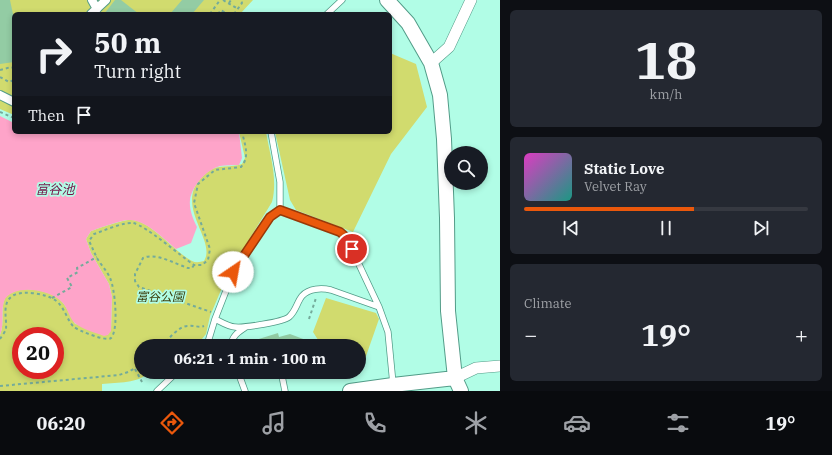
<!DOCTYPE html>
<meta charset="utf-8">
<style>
body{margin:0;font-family:"IBM Plex Serif","Noto Sans JP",serif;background:#242831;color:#f1f3f6;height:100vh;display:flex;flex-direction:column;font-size:15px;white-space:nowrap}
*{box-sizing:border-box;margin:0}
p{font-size:13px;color:#9ea1a6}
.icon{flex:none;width:22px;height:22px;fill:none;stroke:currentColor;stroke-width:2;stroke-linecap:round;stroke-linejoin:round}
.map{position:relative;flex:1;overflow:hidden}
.sheet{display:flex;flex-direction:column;gap:10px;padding:10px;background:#0d0f14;width:332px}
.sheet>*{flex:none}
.guide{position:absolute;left:12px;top:12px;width:380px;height:122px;border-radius:6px;box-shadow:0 2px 6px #0003;background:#171b24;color:#f1f3f6;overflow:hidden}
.fabs{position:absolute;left:444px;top:146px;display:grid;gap:8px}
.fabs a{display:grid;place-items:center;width:44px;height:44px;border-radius:50%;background:#171b24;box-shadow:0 2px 6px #0003;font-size:20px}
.speed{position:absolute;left:12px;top:327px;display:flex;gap:8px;font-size:20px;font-weight:700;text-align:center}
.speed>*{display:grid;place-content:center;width:52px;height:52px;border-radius:50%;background:#171b24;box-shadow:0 2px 6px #0003;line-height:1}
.speed .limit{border:6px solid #d22;background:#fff;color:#111}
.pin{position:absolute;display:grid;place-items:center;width:34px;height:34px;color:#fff;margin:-17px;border:2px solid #fff;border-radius:50%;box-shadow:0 1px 4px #0007}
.me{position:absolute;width:44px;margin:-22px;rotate:33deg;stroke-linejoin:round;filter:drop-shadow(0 0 3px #0008)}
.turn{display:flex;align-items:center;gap:14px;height:84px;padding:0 16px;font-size:18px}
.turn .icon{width:52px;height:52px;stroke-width:2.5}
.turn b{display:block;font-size:28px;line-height:34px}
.then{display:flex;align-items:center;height:38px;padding:0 16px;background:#0003;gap:8px;font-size:15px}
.big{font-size:30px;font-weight:800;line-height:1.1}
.sheet .tile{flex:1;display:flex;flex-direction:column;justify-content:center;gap:6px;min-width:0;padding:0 14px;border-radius:6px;background:#242831}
.sheet .dial{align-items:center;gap:0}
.dial b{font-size:52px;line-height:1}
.song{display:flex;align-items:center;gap:12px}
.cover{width:48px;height:48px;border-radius:6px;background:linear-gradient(135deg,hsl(310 70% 55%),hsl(170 70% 35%))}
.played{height:4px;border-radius:2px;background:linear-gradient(90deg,#ea580c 60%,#363941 60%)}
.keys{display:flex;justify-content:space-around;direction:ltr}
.heat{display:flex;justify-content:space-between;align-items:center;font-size:22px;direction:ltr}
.trip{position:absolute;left:134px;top:339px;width:232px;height:40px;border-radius:20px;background:#171b24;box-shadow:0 2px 6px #0003;font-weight:800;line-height:40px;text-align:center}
.tab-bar{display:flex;height:64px;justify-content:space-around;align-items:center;background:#090b0e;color:#9ea1a6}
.tab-bar .icon{width:28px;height:28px}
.tab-bar .active{color:#ea580c}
.tab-bar b{font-size:18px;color:#f1f3f6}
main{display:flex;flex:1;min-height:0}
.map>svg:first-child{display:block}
</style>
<main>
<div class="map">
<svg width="500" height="391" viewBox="0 0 500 391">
<rect width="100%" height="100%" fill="#b1fde6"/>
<path fill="#d1db6e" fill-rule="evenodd" d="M0 0H253L240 14H14V115L0 109Z
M390 53 416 64 427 107 391 154 353 232 296 210 290 200 275 132H390Z
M239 132H266C270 155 278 179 272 202L227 276 210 316 206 334 197 345 181 341 176 346H141V372H149C138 384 118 382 102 384V391H0V335C5 323 0 308 5 298 16 284 45 289 58 298 66 304 70 315 75 324L111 331 112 297 109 284 91 253 86 239 91 231C100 228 122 220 130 220 150 219 174 252 192 261 196 263 200 262 204 261 218 239 167 201 209 171 219 164 231 168 242 164L245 158ZM21 336H55V370H21Z
M326 298 376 313 379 319 365 359 359 357V346H328L320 343 313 332Z"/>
<path fill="#fea4c9" d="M0 116 14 123V132H44L63 134 66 132H239L242 158 239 165C233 165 226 165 220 166 206 170 192 186 190 200 189 209 193 219 197 227L191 243 176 249C165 240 145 219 129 220 121 220 100 228 91 231L86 239 91 253 109 284 112 297 111 331 108 335 104 336C96 333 82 329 76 324 70 320 68 309 63 303 52 290 16 283 5 299 0 309 5 323 0 335Z"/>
<path fill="#93cca4" d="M0 0H10L14 19V62L0 64Z
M115 0H121L139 14H104Z
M182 0H204L192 14H170Z
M278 333 279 337 290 334 319 345V346H244L243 344Z"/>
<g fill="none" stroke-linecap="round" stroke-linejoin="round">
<g stroke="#529c88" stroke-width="7">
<path id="service" d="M327 14 342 0
M271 132 280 182V210
M280 210 340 232 347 239 379 307 388 332 393 384
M215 319C221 322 229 327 235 327 244 328 283 322 289 317 296 311 297 302 302 296 309 288 322 288 331 290L379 307
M203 346 208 342 215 319 233 273 270 217 280 210
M231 346C232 336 238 332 246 327
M238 372 245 391
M282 376 285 391
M157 391 177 372"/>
</g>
<g stroke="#529c88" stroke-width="10">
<path id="pedestrian" d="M92 0 97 9
M91 14 106 0
M0 95 14 102"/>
</g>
<g stroke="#529c88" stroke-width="12">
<path id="minor" d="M431 63 449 47 471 0
M455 378 476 368 500 366"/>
</g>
<g stroke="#529c88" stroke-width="16">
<path id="tertiary" d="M387 0 408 23 431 63 440 95 444 139 447 218 448 311 455 378 461 391
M350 391 393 385 455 378"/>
</g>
<path stroke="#74ab9a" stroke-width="2" stroke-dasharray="3 3" stroke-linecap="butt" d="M223 0 238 9
M229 3 231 0
M210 14 220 0
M218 14 221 10 224 12 223 14
M234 14 242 3 241 0
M0 70 11 67 14 68
M0 77 9 82 14 80
M0 112 14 118
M194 265 192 268H188C175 264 156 252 143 258L135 274V281L139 287 211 312
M52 298 72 287 67 278 78 272 77 268 97 257
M309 319 316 298
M0 339C2 336 5 332 6 329 7 317 1 302 14 295 24 290 46 294 55 300 65 307 67 321 74 327 79 331 107 342 111 338 119 330 115 288 110 278 107 271 101 265 97 258 94 252 92 247 89 241L94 234C103 231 123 222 133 223 145 225 182 257 194 265H202L208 260 210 249 194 203 198 184 215 170 241 167C250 157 245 145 242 132
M162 346C168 340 178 326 188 326 194 325 199 328 204 326
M135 369 142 382
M0 386 119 375 128 372 141 365"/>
<use href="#service" stroke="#fff" stroke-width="5.5"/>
<use href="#pedestrian" stroke="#fff" stroke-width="8"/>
<use href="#minor" stroke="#fff" stroke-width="11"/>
<use href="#tertiary" stroke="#fff" stroke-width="14"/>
</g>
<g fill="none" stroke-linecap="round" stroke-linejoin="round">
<g stroke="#983908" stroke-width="10">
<path id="route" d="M233 272 270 217 280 210 340 232 348 239 352 249"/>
</g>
<use href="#route" stroke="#ea580c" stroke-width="7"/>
</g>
<g text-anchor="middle" stroke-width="3.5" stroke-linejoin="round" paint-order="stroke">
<g font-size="12" font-style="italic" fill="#3b3f0d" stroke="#b1fde6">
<text x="160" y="301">富谷公園</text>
</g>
<g font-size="13" font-style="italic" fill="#731146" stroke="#b1fde6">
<text x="55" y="194">富谷池</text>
</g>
</g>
</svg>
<div class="fabs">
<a><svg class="icon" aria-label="search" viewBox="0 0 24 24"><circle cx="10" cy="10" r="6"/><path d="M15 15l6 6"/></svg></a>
</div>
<div class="speed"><div class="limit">20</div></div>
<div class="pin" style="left:352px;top:249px;background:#d93025"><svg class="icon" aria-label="arrive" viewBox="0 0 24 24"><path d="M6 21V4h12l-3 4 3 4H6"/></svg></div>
<svg class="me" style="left:233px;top:272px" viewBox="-20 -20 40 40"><circle r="19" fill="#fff"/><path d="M0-13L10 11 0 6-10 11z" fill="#ea580c"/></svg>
<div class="trip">06:21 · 1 min · 100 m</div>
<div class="guide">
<div class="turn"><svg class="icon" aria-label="right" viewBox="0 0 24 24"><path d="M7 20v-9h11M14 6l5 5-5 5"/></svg><div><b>50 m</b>Turn right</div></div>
<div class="then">Then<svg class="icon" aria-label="arrive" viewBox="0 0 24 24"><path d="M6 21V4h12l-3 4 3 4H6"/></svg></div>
</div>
</div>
<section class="sheet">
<div class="tile dial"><b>18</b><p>km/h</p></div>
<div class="tile">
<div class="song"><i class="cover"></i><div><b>Static Love</b><p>Velvet Ray</p></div></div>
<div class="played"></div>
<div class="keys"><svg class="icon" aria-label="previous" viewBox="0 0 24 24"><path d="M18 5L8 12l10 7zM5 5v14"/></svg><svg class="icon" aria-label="pause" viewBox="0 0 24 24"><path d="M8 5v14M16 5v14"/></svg><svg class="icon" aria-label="next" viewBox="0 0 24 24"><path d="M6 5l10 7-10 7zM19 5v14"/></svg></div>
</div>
<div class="tile"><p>Climate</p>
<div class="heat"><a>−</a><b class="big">19°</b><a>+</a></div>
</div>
</section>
</main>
<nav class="tab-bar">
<b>06:20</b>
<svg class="icon active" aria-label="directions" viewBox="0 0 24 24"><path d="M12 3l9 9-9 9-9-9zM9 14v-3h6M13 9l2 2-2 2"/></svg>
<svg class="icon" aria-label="music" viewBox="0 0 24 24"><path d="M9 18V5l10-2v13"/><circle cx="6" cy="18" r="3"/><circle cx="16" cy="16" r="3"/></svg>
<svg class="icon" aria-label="phone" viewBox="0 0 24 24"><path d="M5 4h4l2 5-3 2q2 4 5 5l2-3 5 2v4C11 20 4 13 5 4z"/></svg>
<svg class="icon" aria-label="climate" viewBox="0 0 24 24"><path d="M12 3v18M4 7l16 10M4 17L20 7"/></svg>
<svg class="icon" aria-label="car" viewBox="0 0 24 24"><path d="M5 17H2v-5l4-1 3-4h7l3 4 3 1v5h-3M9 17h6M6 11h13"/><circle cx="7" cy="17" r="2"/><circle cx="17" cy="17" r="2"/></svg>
<svg class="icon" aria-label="filters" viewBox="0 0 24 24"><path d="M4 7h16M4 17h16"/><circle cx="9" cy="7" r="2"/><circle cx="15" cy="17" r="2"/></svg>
<b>19°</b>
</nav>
